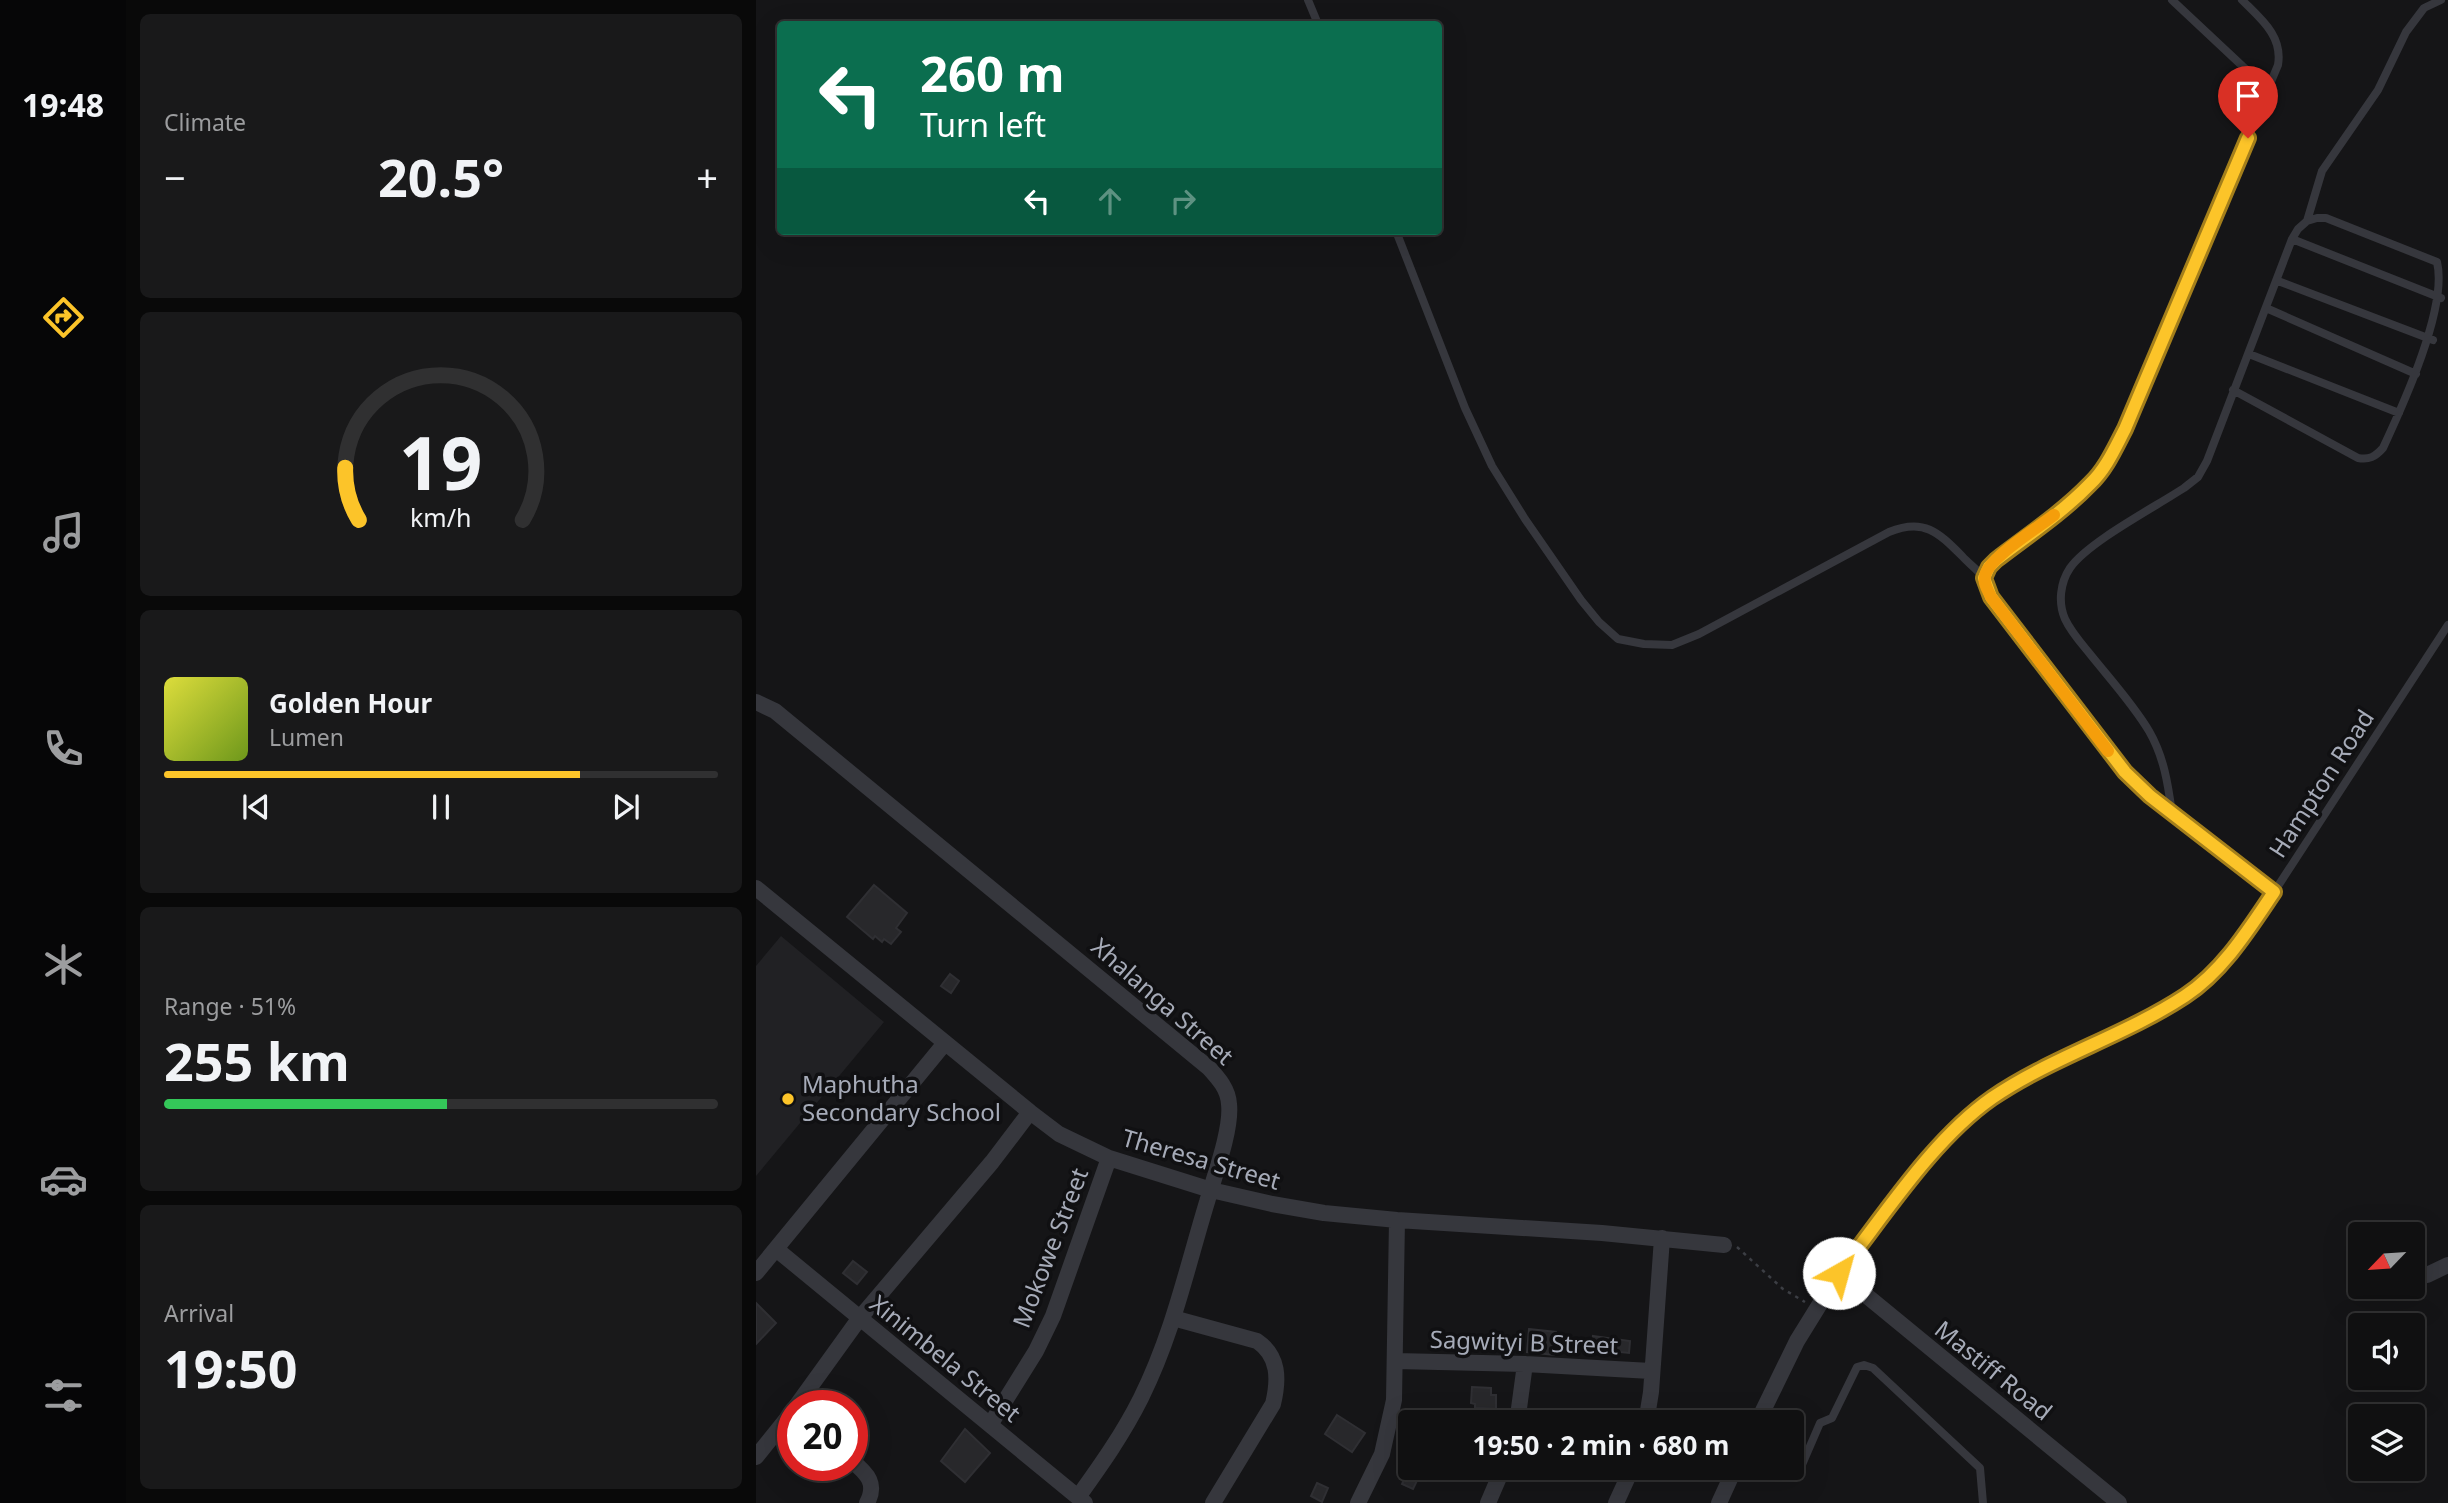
<!DOCTYPE html>
<meta charset="utf-8">
<style>
body{margin:0;font-family:"Noto Sans",sans-serif;background:#19191a;color:#f1f3f6;height:100vh;display:flex;flex-direction:column;font-size:26px;white-space:nowrap}
*{box-sizing:border-box;margin:0}
p{font-size:23px;color:#9c9d9f}
.icon{flex:none;width:38px;height:38px;fill:none;stroke:currentColor;stroke-width:2;stroke-linecap:round;stroke-linejoin:round}
.map{position:relative;flex:1;overflow:hidden}
.sheet{display:flex;flex-direction:column;gap:14px;padding:14px;background:#090909;width:630px}
.sheet>*{flex:none}
.guide{position:absolute;left:21px;top:21px;width:665px;height:214px;border-radius:7px;box-shadow:0 7px 28px #0002,0 0 0 2px #303031;background:#0b6e4f;color:#fff;overflow:hidden}
.needle{width:46px;rotate:245deg}
.controls{position:absolute;left:1592px;top:1222px;display:grid;gap:14px}
.controls a{display:grid;place-items:center;width:77px;height:77px;border-radius:7px;background:#101011;box-shadow:0 7px 28px #0002,0 0 0 2px #303031;font-size:35px}
.speed{position:absolute;left:21px;top:1390px;display:flex;gap:14px;font-size:35px;font-weight:700;text-align:center}
.speed>*{display:grid;place-content:center;width:91px;height:91px;border-radius:50%;background:#101011;box-shadow:0 7px 28px #0002,0 0 0 2px #303031;line-height:1}
.speed .limit{border:10px solid #d22;background:#fff;color:#111}
.pin{position:absolute;display:grid;place-items:center;width:60px;height:60px;color:#fff;margin:-72px -30px;border-radius:50% 50% 50% 0;rotate:-45deg;box-shadow:0 0 7px #0007}
.pin .icon{rotate:45deg}
.me{position:absolute;width:77px;margin:-38px;rotate:38deg;stroke-linejoin:round;filter:drop-shadow(0 0 5px #0008)}
.turn{display:flex;align-items:center;gap:24px;height:147px;padding:0 28px;font-size:32px}
.turn .icon{width:91px;height:91px;stroke-width:2.5}
.turn b{display:block;font-size:49px;line-height:60px}
.lanes{display:flex;align-items:center;height:66px;padding:0 28px;background:#0003;justify-content:center;gap:35px;direction:ltr}
.lanes .off{opacity:.35}
.big{font-size:52px;font-weight:700;line-height:1.1}
.sheet .tile{flex:1;display:flex;flex-direction:column;justify-content:center;gap:10px;min-width:0;padding:0 24px;border-radius:10px;background:#19191a}
.sheet .dial{align-items:center;gap:0}
.dial svg{height:182px;overflow:visible;fill:none;stroke:#303031;stroke-width:7;stroke-linecap:round;text-anchor:middle}
.dial text{fill:#f1f3f6;stroke:none}
.song{display:flex;align-items:center;gap:21px}
.cover{width:84px;height:84px;border-radius:10px;background:linear-gradient(135deg,hsl(60 70% 55%),hsl(80 70% 35%))}
.played{height:7px;border-radius:4px;background:linear-gradient(90deg,#fcc429 75%,#303031 75%)}
.keys{display:flex;justify-content:space-around;direction:ltr}
.heat{display:flex;justify-content:space-between;align-items:center;font-size:38px;direction:ltr}
.charge{height:10px;border-radius:5px;background:linear-gradient(90deg,#34c759 51%,#303031 0)}
.trip{position:absolute;left:642px;top:1410px;width:406px;height:70px;border-radius:7px;background:#101011;box-shadow:0 7px 28px #0002,0 0 0 2px #303031;font-weight:700;line-height:70px;text-align:center}
main{display:flex;flex:1;min-height:0}
.dock{display:flex;flex-direction:column;width:126px;justify-content:space-around;align-items:center;background:#060607;color:#9c9d9f}
.dock .icon{width:49px;height:49px}
.dock .selected{color:#fcc429}
.dock b{font-size:32px;color:#f1f3f6}
.map>svg:first-child{display:block}
</style>
<main>
<nav class="dock">
<b>19:48</b>
<svg class="icon selected" aria-label="directions" viewBox="0 0 24 24"><path d="M12 3l9 9-9 9-9-9zM9 14v-3h6M13 9l2 2-2 2"/></svg>
<svg class="icon" aria-label="music" viewBox="0 0 24 24"><path d="M9 18V5l10-2v13"/><circle cx="6" cy="18" r="3"/><circle cx="16" cy="16" r="3"/></svg>
<svg class="icon" aria-label="phone" viewBox="0 0 24 24"><path d="M5 4h4l2 5-3 2q2 4 5 5l2-3 5 2v4C11 20 4 13 5 4z"/></svg>
<svg class="icon" aria-label="climate" viewBox="0 0 24 24"><path d="M12 3v18M4 7l16 10M4 17L20 7"/></svg>
<svg class="icon" aria-label="car" viewBox="0 0 24 24"><path d="M5 17H2v-5l4-1 3-4h7l3 4 3 1v5h-3M9 17h6M6 11h13"/><circle cx="7" cy="17" r="2"/><circle cx="17" cy="17" r="2"/></svg>
<svg class="icon" aria-label="filters" viewBox="0 0 24 24"><path d="M4 7h16M4 17h16"/><circle cx="9" cy="7" r="2"/><circle cx="15" cy="17" r="2"/></svg>
</nav>
<section class="sheet">
<div class="tile"><p>Climate</p>
<div class="heat"><a>−</a><b class="big">20.5°</b><a>+</a></div>
</div>
<div class="tile dial"><svg viewBox="0 0 100 80">
<path d="M14 69A42 42 0 1 1 86 69"/>
<path d="M14 69A42 42 0 0 1 8 46" stroke="#fcc429"/>
<text x="50" y="56" font-size="32" font-weight="700">19</text>
<text x="50" y="72" font-size="11">km/h</text>
</svg></div>
<div class="tile">
<div class="song"><i class="cover"></i><div><b>Golden Hour</b><p>Lumen</p></div></div>
<div class="played"></div>
<div class="keys"><svg class="icon" aria-label="previous" viewBox="0 0 24 24"><path d="M18 5L8 12l10 7zM5 5v14"/></svg><svg class="icon" aria-label="pause" viewBox="0 0 24 24"><path d="M8 5v14M16 5v14"/></svg><svg class="icon" aria-label="next" viewBox="0 0 24 24"><path d="M6 5l10 7-10 7zM19 5v14"/></svg></div>
</div>
<div class="tile"><p>Range · 51%</p><b class="big">255 km</b><div class="charge"></div></div>
<div class="tile"><p>Arrival</p><b class="big">19:50</b></div>
</section>
<div class="map">
<svg width="1692" height="1503" viewBox="0 0 1692 1503">
<rect width="100%" height="100%" fill="#151517"/>
<path fill="#212124" d="M25 936 128 1022 0 1176V966Z"/>
<path fill="#28282b" stroke="#2f2f33" stroke-width="2" d="M118 885 151 913 140 928 145 932 135 944 128 939 126 942 119 936 117 939 91 917Z
M194 974 203 981 195 993 185 986Z
M97 1261 111 1272 101 1284 87 1273Z
M0 1303 20 1323 0 1344Z
M773 1329 800 1332V1335L819 1338 817 1351 798 1348V1355L771 1352Z
M837 1336 874 1341 873 1353 836 1349Z
M716 1387 735 1388V1395H740V1409L719 1408V1404L715 1403Z
M581 1415 609 1433 596 1452 569 1434Z
M209 1429 234 1453 209 1482 185 1461Z
M653 1468H667L657 1489 646 1484Z
M561 1483 572 1488 566 1502 555 1496Z"/>
<g fill="none" stroke-linecap="round" stroke-linejoin="round">
<path stroke="#3c3e44" stroke-width="2.5" stroke-dasharray="3.5 5" stroke-linecap="butt" d="M981 1247 1027 1289 1049 1302"/>
<path stroke="#36373d" stroke-width="8" d="M552 0 562 24
M1416 0 1512 90
M1551 221 1566 171 1622 90 1650 32 1668 8 1685 0
M640 231 709 408 736 466 769 519 825 600 843 622 862 639 888 644 916 645 943 634 1133 532C1168 518 1182 532 1206 556 1212 563 1221 569 1226 576 1230 582 1232 591 1235 597L1369 772 1394 796 1518 892
M1536 239 1685 298
M1522 281 1677 340
M1510 308 1660 374
M1493 354 1643 413
M1228 578 1233 567 1240 560C1271 536 1306 513 1334 484 1350 469 1359 448 1369 429L1522 65C1527 36 1505 19 1486 0
M1416 813C1412 784 1408 757 1393 731 1377 704 1354 679 1334 654 1325 643 1315 632 1309 619 1302 603 1304 583 1314 568 1332 542 1399 507 1428 488L1442 477 1451 461 1536 239 1542 229 1551 221 1561 218H1570L1681 262C1692 307 1647 405 1627 448 1619 457 1613 460 1602 458L1477 390
M1083 1273 1175 1155 1207 1122 1235 1099 1273 1075 1431 995 1464 966 1494 929 1692 625
M1022 1468 1038 1478 1042 1474 1064 1423 1076 1418 1101 1367 1108 1365 1117 1368 1224 1468 1227 1503"/>
<path stroke="#36373d" stroke-width="16" d="M0 702 19 711 453 1068C463 1079 472 1089 473 1104 476 1129 458 1177 451 1202 430 1271 417 1333 385 1398 367 1434 345 1465 322 1497
M0 888 274 1112 303 1134 353 1158 455 1190 516 1204 568 1213 641 1220 846 1233 968 1245
M20 1249 329 1503
M0 1273 189 1043
M1671 1275 1692 1265
M417 1318 501 1341C523 1356 523 1379 517 1404L457 1503
M640 1361 769 1364 895 1371
M41 1405 103 1319 236 1162 274 1112
M761 1423 769 1364
M890 1423 895 1392 906 1238
M1001 1423 1041 1341 1083 1273 1363 1503
M234 1425 280 1351 297 1316 353 1158
M0 1457 37 1411
M96 1461C112 1474 121 1484 111 1503
M602 1503 626 1454 638 1400 641 1220
M732 1503 747 1468
M860 1503 876 1468
M963 1503 979 1468"/>
</g>
<g fill="none" stroke-linecap="round" stroke-linejoin="round">
<g stroke="#a47f1b" stroke-width="18">
<path id="route" d="M1083 1273C1128 1216 1176 1140 1236 1098 1296 1057 1368 1036 1429 996 1467 971 1493 929 1518 892L1394 796 1369 772 1235 597 1228 578 1233 567 1240 560C1271 536 1306 513 1334 484 1350 469 1359 448 1369 429L1492 138"/>
</g>
<use href="#route" stroke="#fcc429" stroke-width="12"/>
<path stroke="#f59e0b" stroke-width="12" d="M1298 515C1283 527 1232 558 1229 576 1227 584 1232 590 1235 597L1352 751"/>
</g>
<circle fill="#fcc429" stroke="#101012" stroke-width="2.5" cx="32" cy="1099" r="7"/>
<g text-anchor="middle" stroke-width="7" stroke-linejoin="round" paint-order="stroke">
<g font-size="24" fill="#a6abb8" stroke="#101012">
<text transform="translate(1566 784) rotate(-57)" y="8">Hampton Road</text>
<text transform="translate(406 1002) rotate(41)" y="8">Xhalanga Street</text>
<text transform="translate(445 1160) rotate(16)" y="8">Theresa Street</text>
<text transform="translate(295 1248) rotate(-69)" y="8">Mokowe Street</text>
<text transform="translate(768 1343) rotate(2)" y="8">Sagwityi B Street</text>
<text transform="translate(189 1359) rotate(39)" y="8">Xinimbela Street</text>
<text transform="translate(1237 1371) rotate(39)" y="8">Mastiff Road</text>
</g>
<g font-size="24" fill="#a6abb8" stroke="#101012" text-anchor="start">
<text x="46" y="1093">Maphutha<tspan x="46" dy="28">Secondary School</tspan></text>
</g>
</g>
</svg>
<div class="controls">
<a><svg class="needle" viewBox="-14 -14 28 28"><path d="M0-13l5 13h-10z" fill="#e53935"/><path d="M0 13l5-13h-10z" fill="#9c9d9f"/></svg></a>
<a><svg class="icon" aria-label="sound" viewBox="0 0 24 24"><path d="M4 9h4l5-4v14l-5-4H4zM17 9q2 3 0 6"/></svg></a>
<a><svg class="icon" aria-label="layers" viewBox="0 0 24 24"><path d="M12 4l9 5-9 5-9-5zM3 14l9 5 9-5"/></svg></a>
</div>
<div class="speed"><div class="limit">20</div></div>
<div class="pin" style="left:1492px;top:138px;background:#d93025"><svg class="icon" aria-label="arrive" viewBox="0 0 24 24"><path d="M6 21V4h12l-3 4 3 4H6"/></svg></div>
<svg class="me" style="left:1083px;top:1273px" viewBox="-20 -20 40 40"><circle r="19" fill="#fff"/><path d="M0-13L10 11 0 6-10 11z" fill="#fcc429"/></svg>
<div class="trip">19:50 · 2 min · 680 m</div>
<div class="guide">
<div class="turn"><svg class="icon" aria-label="left" viewBox="0 0 24 24"><path d="M17 20v-9H6M10 6l-5 5 5 5"/></svg><div><b>260 m</b>Turn left</div></div>
<div class="lanes"><svg class="icon" aria-label="left" viewBox="0 0 24 24"><path d="M17 20v-9H6M10 6l-5 5 5 5"/></svg><svg class="icon off" aria-label="ahead" viewBox="0 0 24 24"><path d="M12 20V5M6 11l6-6 6 6"/></svg><svg class="icon off" aria-label="right" viewBox="0 0 24 24"><path d="M7 20v-9h11M14 6l5 5-5 5"/></svg></div>
</div>
</div>
</main>
